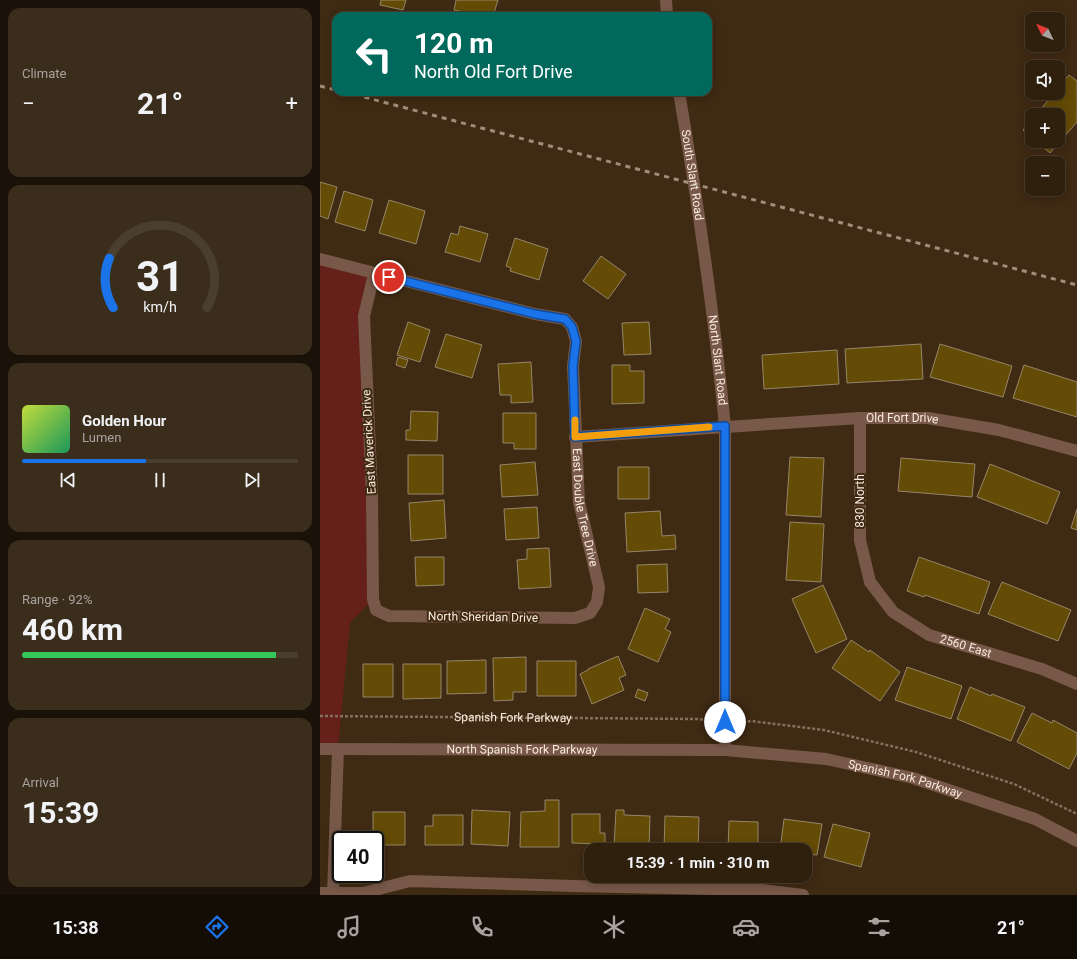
<!DOCTYPE html>
<meta charset="utf-8">
<style>
body{margin:0;font-family:Roboto,sans-serif;background:#3b2d1c;color:#f1f3f6;height:100vh;display:flex;flex-direction:column;font-size:15px;white-space:nowrap}
*{box-sizing:border-box;margin:0}
p{font-size:13px;color:#a7a39e}
.icon{flex:none;width:22px;height:22px;fill:none;stroke:currentColor;stroke-width:2;stroke-linecap:round;stroke-linejoin:round}
.map{position:relative;flex:1;overflow:hidden}
.panel{display:flex;flex-direction:column;gap:8px;padding:8px;background:#1a1208;width:320px}
.panel>*{flex:none}
.top-card{position:absolute;left:12px;top:12px;width:380px;height:84px;border-radius:12px;box-shadow:0 2px 10px #0003,0 0 0 1px #4a3e2e;background:#00695c;color:#fff;overflow:hidden}
.needle{width:26px;rotate:313deg}
.tools{position:absolute;left:705px;top:12px;display:grid;gap:8px}
.tools a{display:grid;place-items:center;width:40px;height:40px;border-radius:8px;background:#2f200e;box-shadow:0 2px 10px #0003,0 0 0 1px #4a3e2e;font-size:20px}
.speed{position:absolute;left:12px;top:831px;display:flex;gap:8px;font-size:20px;font-weight:700;text-align:center}
.speed>*{display:grid;place-content:center;width:52px;height:52px;border-radius:50%;background:#2f200e;box-shadow:0 2px 10px #0003,0 0 0 1px #4a3e2e;line-height:1}
.speed .limit{border:2px solid #111;border-radius:6px;background:#fff;color:#111}
.pin{position:absolute;display:grid;place-items:center;width:34px;height:34px;color:#fff;margin:-17px;border:2px solid #fff;border-radius:50%;box-shadow:0 1px 4px #0007}
.me{position:absolute;width:44px;margin:-22px;rotate:0deg;stroke-linejoin:round;filter:drop-shadow(0 0 3px #0008)}
.turn{display:flex;align-items:center;gap:14px;height:84px;padding:0 16px;font-size:18px}
.turn .icon{width:52px;height:52px;stroke-width:2.5}
.turn b{display:block;font-size:28px;line-height:34px}
.big{font-size:30px;font-weight:700;line-height:1.1}
.panel .card{flex:1;display:flex;flex-direction:column;justify-content:center;gap:6px;min-width:0;padding:0 14px;border-radius:12px;background:#3b2d1c}
.panel .dial{align-items:center;gap:0}
.dial svg{height:104px;overflow:visible;fill:none;stroke:#4a3e2e;stroke-width:7;stroke-linecap:round;text-anchor:middle}
.dial text{fill:#f1f3f6;stroke:none}
.song{display:flex;align-items:center;gap:12px}
.cover{width:48px;height:48px;border-radius:6px;background:linear-gradient(135deg,hsl(70 70% 55%),hsl(150 70% 35%))}
.played{height:4px;border-radius:2px;background:linear-gradient(90deg,#1a73e8 45%,#4a3e2e 45%)}
.keys{display:flex;justify-content:space-around;direction:ltr}
.heat{display:flex;justify-content:space-between;align-items:center;font-size:22px;direction:ltr}
.charge{height:6px;border-radius:3px;background:linear-gradient(90deg,#34c759 92%,#4a3e2e 0)}
.trip{position:absolute;left:264px;top:843px;width:228px;height:40px;border-radius:12px;background:#2f200e;box-shadow:0 2px 10px #0003,0 0 0 1px #4a3e2e;font-weight:700;line-height:40px;text-align:center}
.menu{display:flex;height:64px;justify-content:space-around;align-items:center;background:#130d06;color:#a7a39e}
.menu .icon{width:28px;height:28px}
.menu .active{color:#1a73e8}
.menu b{font-size:18px;color:#f1f3f6}
main{display:flex;flex:1;min-height:0}
.map>svg:first-child{display:block}
</style>
<main>
<section class="panel">
<div class="card"><p>Climate</p>
<div class="heat"><a>−</a><b class="big">21°</b><a>+</a></div>
</div>
<div class="card dial"><svg viewBox="0 0 100 80">
<path d="M14 69A42 42 0 1 1 86 69"/>
<path d="M14 69A42 42 0 0 1 11 31" stroke="#1a73e8"/>
<text x="50" y="56" font-size="32" font-weight="700">31</text>
<text x="50" y="72" font-size="11">km/h</text>
</svg></div>
<div class="card">
<div class="song"><i class="cover"></i><div><b>Golden Hour</b><p>Lumen</p></div></div>
<div class="played"></div>
<div class="keys"><svg class="icon" aria-label="previous" viewBox="0 0 24 24"><path d="M18 5L8 12l10 7zM5 5v14"/></svg><svg class="icon" aria-label="pause" viewBox="0 0 24 24"><path d="M8 5v14M16 5v14"/></svg><svg class="icon" aria-label="next" viewBox="0 0 24 24"><path d="M6 5l10 7-10 7zM19 5v14"/></svg></div>
</div>
<div class="card"><p>Range · 92%</p><b class="big">460 km</b><div class="charge"></div></div>
<div class="card"><p>Arrival</p><b class="big">15:39</b></div>
</section>
<div class="map">
<svg width="757" height="895" viewBox="0 0 757 895">
<rect width="100%" height="100%" fill="#3f2a13"/>
<path fill="#65201a" d="M0 259 54 274 44 316 53 599 30 623 18 749H0Z"/>
<path fill="#644b06" stroke="#958667" d="M61 0H86L83 10 60 5Z
M136 0H178L173 16H142L143 12 134 10Z
M749 75 757 81V122L730 153 716 141H738V115H716L734 93H738V88Z
M712 119V138L703 130Z
M0 182 17 187 8 219 0 216Z
M24 191 53 200 45 231 15 222Z
M69 200 105 211 96 244 59 233Z
M140 226 168 234 160 262 125 252 131 233 138 235Z
M195 238 228 249 219 280 190 271 191 268 186 266Z
M281 256 306 274 288 299 263 281Z
M88 322 110 330 100 362 77 355Z
M329 322 331 354 304 355 302 323Z
M126 334 162 345 152 378 115 367Z
M601 344 603 379 527 383 525 349Z
M620 344 692 366 683 397 610 377Z
M517 350 519 384 444 389 442 355Z
M78 357 88 360 85 368 76 365Z
M211 362 213 402 191 403V395H180L178 364Z
M292 365H310V371H324V403L292 404Z
M704 365 757 382V417L693 398Z
M91 411 118 412 117 441 86 440V430H90Z
M183 413H216V449H194V443H183Z
M88 455H123V494H88Z
M470 457 504 458 501 517 466 515Z
M581 458 655 464 652 497 578 491Z
M215 462 218 495 182 497 180 465Z
M670 464 740 492 727 524 657 497Z
M298 467H329V499H298Z
M124 500 126 538 91 541 89 503Z
M217 507 219 538 186 540 184 509Z
M757 509V530L751 528Z
M340 511 342 536 355 535 356 549 307 552 305 513Z
M470 522 504 524 501 582 466 580Z
M229 548 231 587 199 589 197 560 207 559V549Z
M95 557H124V585L96 586Z
M599 557 670 582 659 614 605 595 604 597 587 591Z
M347 564 348 592 318 593 317 565Z
M682 582 751 610 738 641 668 614Z
M503 585 527 639 496 653 472 599Z
M325 608 350 619 345 629 351 632 338 662 308 649Z
M531 640 549 652 550 650 580 672 560 701 512 668Z
M298 656 306 675 299 678 304 690 272 704 260 674 268 670V669Z
M206 657V692H193V700L174 701 173 658Z
M166 660V693L127 694V661Z
M217 661H256V696H217Z
M43 664H73V697H43Z
M83 664H121V698L83 699Z
M587 667 642 686 631 719 575 700Z
M650 687 671 696 672 694 705 707 691 741 637 719Z
M318 689 328 693 325 701 315 697Z
M712 713 732 723 733 720 757 733V753L749 769 697 742Z
M225 800H239V847H200L201 812 225 811Z
M152 810 190 812 188 846 151 844Z
M296 810H304V815L330 816 329 849 294 847Z
M53 812H85V845H55V840H53Z
M252 814H280V833H285V844L252 843Z
M113 815H143V845H105V826H113Z
M345 816 379 817 378 850 344 849Z
M464 819 502 824 497 855 485 854V850H460Z
M409 821 438 822V850H408Z
M513 824 550 833 541 867 504 857Z"/>
<g fill="none" stroke-linecap="round" stroke-linejoin="round">
<g stroke="#83705d" stroke-width="2.5" stroke-dasharray="3 2" stroke-linecap="butt">
<path id="s1" d="M0 716 378 719 391 721"/>
<path d="M418 724 431 721 504 730 596 752 694 784 757 814"/>
</g>
<g stroke="#775849" stroke-width="12">
<path d="M346 0 347 16"/>
<path id="s2" d="M359 92C378 203 394 314 405 426V750"/>
<path id="s3" d="M0 259 215 314 245 319 252 327 256 341 253 366 259 502 279 587 277 602 270 613 255 618 69 616 56 610 53 599 52 494 44 316 54 274"/>
<path id="s4" d="M540 418V540L550 582 573 612 609 635 722 669 757 684"/>
<path id="s5" d="M255 437 540 418H608L679 430 757 451"/>
<path id="s6" d="M0 749 405 750 506 759 593 778 715 819 757 841"/>
<path d="M0 893H43L90 881 253 886 441 890 483 895"/>
<path d="M13 894 18 749"/>
</g>
<path stroke="#a08e7c" stroke-width="3" stroke-dasharray="5 5" stroke-linecap="butt" d="M0 86 16 90
M25 92 757 285"/>
</g>
<g fill="none" stroke-linecap="round" stroke-linejoin="round">
<g stroke="#114b97" stroke-width="10">
<path id="route" d="M69 277 215 314 245 319 252 327 256 341 253 366 255 437 405 426V722"/>
</g>
<use href="#route" stroke="#1a73e8" stroke-width="7"/>
<path stroke="#f59e0b" stroke-width="7" d="M255 420V437L389 427"/>
</g>
<g text-anchor="middle" stroke-width="4" stroke-linejoin="round" paint-order="stroke">
<g font-size="12" fill="#f9eadd" stroke="#3f2a13">
<text dy="4" stroke="none"><textPath href="#s2" startOffset="84">South Slant Road</textPath></text>
<text dy="4" stroke="none"><textPath href="#s2" startOffset="271">North Slant Road</textPath></text>
<text dy="4" stroke="none"><textPath href="#s5" startOffset="328">Old Fort Drive</textPath></text>
<text transform="translate(49 442) rotate(-93)" y="4">East Maverick Drive</text>
<text transform="translate(540 501) rotate(-90)" y="4">830 North</text>
<text dy="4" stroke="none"><textPath href="#s3" startOffset="445">East Double Tree Drive</textPath></text>
<text transform="translate(163 617) rotate(1)" y="4">North Sheridan Drive</text>
<text dy="4" stroke="none"><textPath href="#s4" startOffset="284">2560 East</textPath></text>
<text dy="4" stroke="none"><textPath href="#s1" startOffset="193">Spanish Fork Parkway</textPath></text>
<text dy="4" stroke="none"><textPath href="#s6" startOffset="202">North Spanish Fork Parkway</textPath></text>
<text dy="4" stroke="none"><textPath href="#s6" startOffset="588">Spanish Fork Parkway</textPath></text>
</g>
</g>
</svg>
<div class="tools">
<a><svg class="needle" viewBox="-14 -14 28 28"><path d="M0-13l5 13h-10z" fill="#e53935"/><path d="M0 13l5-13h-10z" fill="#a7a39e"/></svg></a>
<a><svg class="icon" aria-label="sound" viewBox="0 0 24 24"><path d="M4 9h4l5-4v14l-5-4H4zM17 9q2 3 0 6"/></svg></a>
<a>+</a>
<a>−</a>
</div>
<div class="speed"><div class="limit">40</div></div>
<div class="pin" style="left:69px;top:277px;background:#d93025"><svg class="icon" aria-label="arrive" viewBox="0 0 24 24"><path d="M6 21V4h12l-3 4 3 4H6"/></svg></div>
<svg class="me" style="left:405px;top:722px" viewBox="-20 -20 40 40"><circle r="19" fill="#fff"/><path d="M0-13L10 11 0 6-10 11z" fill="#1a73e8"/></svg>
<div class="trip">15:39 · 1 min · 310 m</div>
<div class="top-card">
<div class="turn"><svg class="icon" aria-label="left" viewBox="0 0 24 24"><path d="M17 20v-9H6M10 6l-5 5 5 5"/></svg><div><b>120 m</b>North Old Fort Drive</div></div>
</div>
</div>
</main>
<nav class="menu">
<b>15:38</b>
<svg class="icon active" aria-label="directions" viewBox="0 0 24 24"><path d="M12 3l9 9-9 9-9-9zM9 14v-3h6M13 9l2 2-2 2"/></svg>
<svg class="icon" aria-label="music" viewBox="0 0 24 24"><path d="M9 18V5l10-2v13"/><circle cx="6" cy="18" r="3"/><circle cx="16" cy="16" r="3"/></svg>
<svg class="icon" aria-label="phone" viewBox="0 0 24 24"><path d="M5 4h4l2 5-3 2q2 4 5 5l2-3 5 2v4C11 20 4 13 5 4z"/></svg>
<svg class="icon" aria-label="climate" viewBox="0 0 24 24"><path d="M12 3v18M4 7l16 10M4 17L20 7"/></svg>
<svg class="icon" aria-label="car" viewBox="0 0 24 24"><path d="M5 17H2v-5l4-1 3-4h7l3 4 3 1v5h-3M9 17h6M6 11h13"/><circle cx="7" cy="17" r="2"/><circle cx="17" cy="17" r="2"/></svg>
<svg class="icon" aria-label="filters" viewBox="0 0 24 24"><path d="M4 7h16M4 17h16"/><circle cx="9" cy="7" r="2"/><circle cx="15" cy="17" r="2"/></svg>
<b>21°</b>
</nav>
